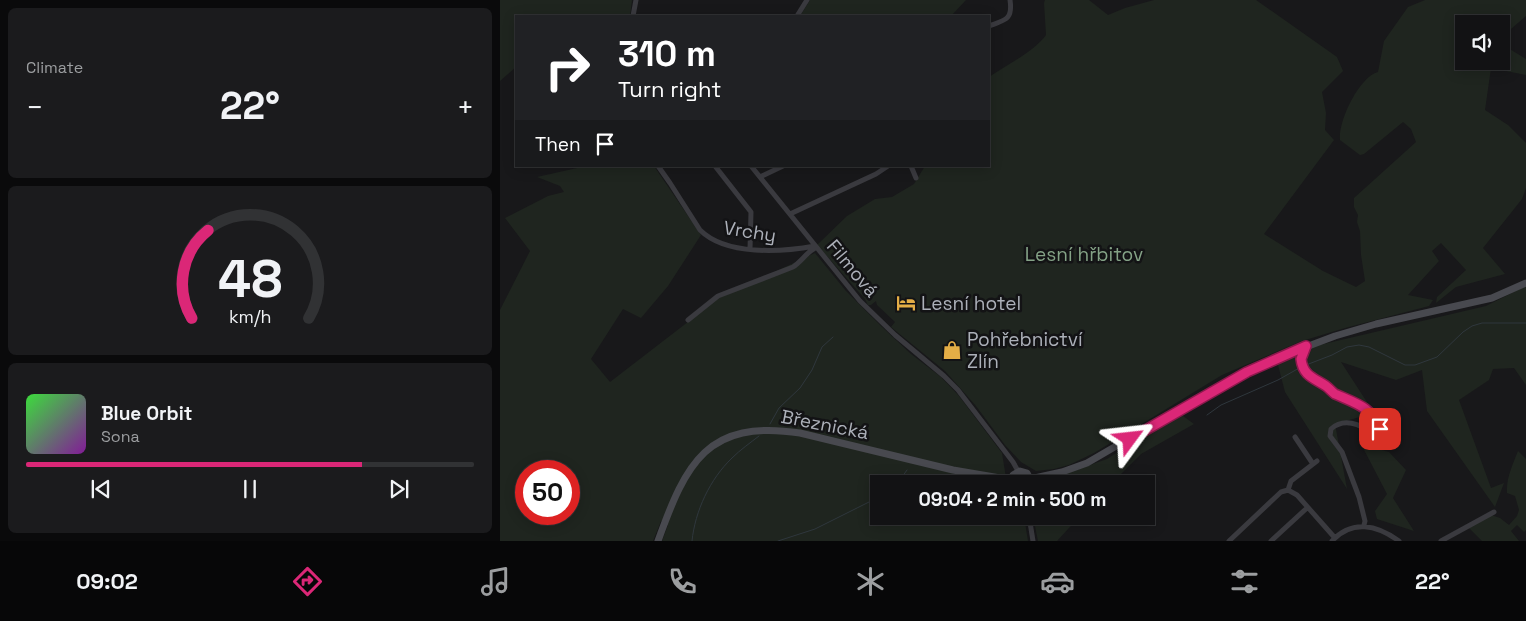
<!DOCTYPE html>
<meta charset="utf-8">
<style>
body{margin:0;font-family:"Space Grotesk",sans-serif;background:#1b1b1d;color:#f1f3f6;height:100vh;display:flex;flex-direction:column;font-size:19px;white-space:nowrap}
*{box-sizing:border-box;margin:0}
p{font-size:16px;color:#9c9ea0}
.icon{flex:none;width:28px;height:28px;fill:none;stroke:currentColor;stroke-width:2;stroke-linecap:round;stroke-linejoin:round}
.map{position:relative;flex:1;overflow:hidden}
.side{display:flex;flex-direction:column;gap:8px;padding:8px;background:#0a0a0b;width:500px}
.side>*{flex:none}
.hud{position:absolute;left:15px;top:15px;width:475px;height:152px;border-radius:0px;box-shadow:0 2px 12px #0003,0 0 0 1px #313234;background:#202124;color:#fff;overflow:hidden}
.buttons{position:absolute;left:955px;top:15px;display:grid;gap:10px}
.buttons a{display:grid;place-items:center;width:55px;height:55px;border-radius:0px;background:#121214;box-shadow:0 2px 12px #0003,0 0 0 1px #313234;font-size:25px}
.speed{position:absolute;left:15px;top:460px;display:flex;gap:10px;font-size:25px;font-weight:700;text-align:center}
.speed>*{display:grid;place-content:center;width:65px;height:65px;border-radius:50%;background:#121214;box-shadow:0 2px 12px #0003,0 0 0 1px #313234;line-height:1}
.speed .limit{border:8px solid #d22;background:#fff;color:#111}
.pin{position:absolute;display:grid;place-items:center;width:42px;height:42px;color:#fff;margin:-21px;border-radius:10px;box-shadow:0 2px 8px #0006}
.me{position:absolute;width:55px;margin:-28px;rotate:60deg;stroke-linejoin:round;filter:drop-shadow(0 0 4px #0008)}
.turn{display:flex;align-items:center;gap:18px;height:105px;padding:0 20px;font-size:22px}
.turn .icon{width:65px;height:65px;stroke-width:2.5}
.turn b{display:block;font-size:35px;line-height:42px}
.then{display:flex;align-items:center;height:48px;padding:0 20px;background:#0003;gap:10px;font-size:19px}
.big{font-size:38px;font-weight:700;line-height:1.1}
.side .tile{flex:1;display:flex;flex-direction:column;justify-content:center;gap:8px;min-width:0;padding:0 18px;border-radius:8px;background:#1b1b1d}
.side .dial{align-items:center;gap:0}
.dial svg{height:130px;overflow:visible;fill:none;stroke:#313234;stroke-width:7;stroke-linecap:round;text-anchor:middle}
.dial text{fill:#f1f3f6;stroke:none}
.song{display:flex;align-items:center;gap:15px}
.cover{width:60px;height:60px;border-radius:8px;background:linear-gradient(135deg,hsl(120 70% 55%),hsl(290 70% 35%))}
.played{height:5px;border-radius:2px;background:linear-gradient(90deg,#db2777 75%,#313234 75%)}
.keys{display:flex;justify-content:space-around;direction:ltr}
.heat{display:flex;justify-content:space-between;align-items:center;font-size:28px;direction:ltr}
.trip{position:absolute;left:370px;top:475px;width:285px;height:50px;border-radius:0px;background:#121214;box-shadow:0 2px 12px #0003,0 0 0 1px #313234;font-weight:700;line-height:50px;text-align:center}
.tabs{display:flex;height:80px;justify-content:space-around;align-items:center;background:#070708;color:#9c9ea0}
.tabs .icon{width:35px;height:35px}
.tabs .on{color:#db2777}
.tabs b{font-size:22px;color:#f1f3f6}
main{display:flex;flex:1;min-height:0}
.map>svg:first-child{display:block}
</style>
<main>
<section class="side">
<div class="tile"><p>Climate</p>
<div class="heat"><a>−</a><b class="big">22°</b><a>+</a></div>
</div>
<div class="tile dial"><svg viewBox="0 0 100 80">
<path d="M14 69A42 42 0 1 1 86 69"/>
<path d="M14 69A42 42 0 0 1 24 15" stroke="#db2777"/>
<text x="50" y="56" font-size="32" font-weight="700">48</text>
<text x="50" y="72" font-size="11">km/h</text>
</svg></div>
<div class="tile">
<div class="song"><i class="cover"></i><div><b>Blue Orbit</b><p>Sona</p></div></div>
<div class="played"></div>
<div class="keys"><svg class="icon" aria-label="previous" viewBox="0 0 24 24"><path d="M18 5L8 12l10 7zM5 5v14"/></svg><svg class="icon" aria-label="pause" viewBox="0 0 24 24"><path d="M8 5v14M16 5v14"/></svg><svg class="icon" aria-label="next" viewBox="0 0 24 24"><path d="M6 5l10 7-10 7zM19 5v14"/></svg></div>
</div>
</section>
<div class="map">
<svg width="1026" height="541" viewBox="0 0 1026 541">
<rect width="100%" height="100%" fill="#18181a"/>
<path fill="#1f251f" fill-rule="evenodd" d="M0 0H132L130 16H16V67L0 81Z
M310 0H466L451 16H300Z
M545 0H589L608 15 625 8 654 0H756L837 57 843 71 822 92 826 113 825 130 834 140 764 234 823 271 856 287 865 281 861 255 860 231 857 222 858 215 854 207V198L916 142 911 129 903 122 864 154 860 155 840 140C838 121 859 77 878 72L884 41 908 7 925 0H1026V16L1011 29 1008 48 1026 59V75L991 68 985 110 1008 125 1026 143V188L1022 199 983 248 1005 274 956 287 936 303 937 297 966 270 941 243 932 251 939 261 908 295 933 300 929 306 845 328 802 341 722 375 594 453 569 465 554 469 536 471 521 462 505 445 476 406 445 371 391 327 395 322 377 305 376 301 371 305H368L365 299 317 245 347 216 375 199 392 197 414 184 425 166H489V77C506 65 534 52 546 35L544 3ZM964 24H1001V61H964Z
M86 166H154L201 235 168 286 141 318 123 309 91 359 110 382 219 298 315 253 346 291 381 326 411 354 441 377 459 396 502 453 507 484H379V516H524L528 541H162L168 525 161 521 153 541H0V310L30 251 5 218 48 196 64 192 60 186 37 177ZM26 471H69V514H26Z
M1026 286V385L1014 368 993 369 989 380 959 400 991 488 1004 483 995 507 927 411 922 370 896 380 841 362 874 413 835 424 847 489 785 392 777 361 811 347 986 306Z
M679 413 694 424 641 454 611 484H536L607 459Z
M861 444 889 452 906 470 893 498 914 531 877 519 875 511 887 494Z
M1018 451 1026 459V530L1024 532 1017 525 1011 531 1019 541H982L969 528 991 515 1000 518 1009 525 1017 516 1019 510 1015 496 1007 493C1006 478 1013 464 1018 451Z
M533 516H580L557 541H538Z"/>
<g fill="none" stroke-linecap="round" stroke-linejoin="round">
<path stroke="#2f373d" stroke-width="1" d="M806 365 832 355 847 347 859 345 869 347 905 365H915L937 357 963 332 972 326 982 323H1026
M707 415 721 405 778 380 801 367
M270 424 279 408 300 388 312 370 322 347 333 337
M397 484 407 470
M192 541C195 511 210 479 232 458 240 450 250 443 259 436
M278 541 315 529 379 497"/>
<path stroke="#3a3a3f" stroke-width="5" d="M133 16 136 0
M297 16 307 0
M489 26C505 20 513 20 510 0
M158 166 170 183 200 230C226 256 282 252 315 246
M215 166 251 212 250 249
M251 166 360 301 395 335 444 376 458 390 513 462 518 471
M411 166 416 178
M260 177 283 166
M290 214 376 174 388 166
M188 320 218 296 293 267C301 262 306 253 315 248
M807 346 801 359C804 376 814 378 826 386 830 389 832 392 835 394 855 403 872 407 880 429L876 434H870C861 423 843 418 831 429L830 436 842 452 859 497 865 521 864 525
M795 437 813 464
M788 490 791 481 817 461
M529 516 533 541
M729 541 781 492 788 490 797 495 835 538
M771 541 807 508
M832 541C852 519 877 525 899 541
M941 541 994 512"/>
<path stroke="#48494f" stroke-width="7" d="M530 479 562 472 587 463 721 385 747 371 790 353 835 336 876 324 992 298 1026 283
M513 484V475L520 471 527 473 530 479 529 484
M158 541C186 463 207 419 300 433L453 470 512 480"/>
</g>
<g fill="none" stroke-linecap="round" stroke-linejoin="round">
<g stroke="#8e194d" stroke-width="12">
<path id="route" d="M630 439 747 372 806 346 801 359C803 376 814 378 826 386 830 389 832 392 835 394 855 403 872 407 880 429"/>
</g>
<use href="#route" stroke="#db2777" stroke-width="9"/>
</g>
<defs>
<g id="hotel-bare" transform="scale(1.5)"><path d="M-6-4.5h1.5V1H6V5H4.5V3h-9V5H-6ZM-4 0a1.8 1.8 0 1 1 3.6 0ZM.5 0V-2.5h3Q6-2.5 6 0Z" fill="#e4ae46" stroke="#131315" stroke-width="2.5" paint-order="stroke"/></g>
<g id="shop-bare" transform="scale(1.5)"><path d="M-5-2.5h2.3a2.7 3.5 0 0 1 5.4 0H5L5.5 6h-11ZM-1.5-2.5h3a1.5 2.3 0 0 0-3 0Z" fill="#e4ae46" stroke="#131315" stroke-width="2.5" paint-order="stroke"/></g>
</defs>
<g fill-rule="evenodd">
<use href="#hotel-bare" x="406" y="303"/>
<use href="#shop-bare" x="452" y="350"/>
</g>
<g text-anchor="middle" stroke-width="5" stroke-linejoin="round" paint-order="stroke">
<g font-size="19" fill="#acb0b9" stroke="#131315">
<text transform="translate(250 231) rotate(9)" y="7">Vrchy</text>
<text transform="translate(353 268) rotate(50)" y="7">Filmová</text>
<text transform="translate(325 424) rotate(11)" y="7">Březnická</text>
</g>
<g font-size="19" fill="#84a286" stroke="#131315">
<text x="584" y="261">Lesní hřbitov</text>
</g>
<g font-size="19" fill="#acb0b9" stroke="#131315" text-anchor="start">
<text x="421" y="310">Lesní hotel</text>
<text x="467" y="346">Pohřebnictví<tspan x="467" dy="22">Zlín</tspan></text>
</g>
</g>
</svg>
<div class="buttons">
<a><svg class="icon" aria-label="sound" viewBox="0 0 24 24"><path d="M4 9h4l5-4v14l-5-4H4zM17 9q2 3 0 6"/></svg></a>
</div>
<div class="speed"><div class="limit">50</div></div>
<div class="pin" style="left:880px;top:429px;background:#d93025"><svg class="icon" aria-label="arrive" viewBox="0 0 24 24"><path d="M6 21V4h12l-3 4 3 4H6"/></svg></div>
<svg class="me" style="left:630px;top:439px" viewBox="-20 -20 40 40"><path d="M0-17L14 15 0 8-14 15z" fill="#db2777" stroke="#fff" stroke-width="4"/></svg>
<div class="trip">09:04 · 2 min · 500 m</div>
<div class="hud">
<div class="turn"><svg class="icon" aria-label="right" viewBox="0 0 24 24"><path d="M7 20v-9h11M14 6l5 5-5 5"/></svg><div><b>310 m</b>Turn right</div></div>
<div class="then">Then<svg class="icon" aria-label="arrive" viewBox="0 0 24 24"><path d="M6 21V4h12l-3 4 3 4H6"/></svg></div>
</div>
</div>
</main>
<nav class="tabs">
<b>09:02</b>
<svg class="icon on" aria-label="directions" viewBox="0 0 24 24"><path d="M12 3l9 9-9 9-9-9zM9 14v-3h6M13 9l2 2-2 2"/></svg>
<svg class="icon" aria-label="music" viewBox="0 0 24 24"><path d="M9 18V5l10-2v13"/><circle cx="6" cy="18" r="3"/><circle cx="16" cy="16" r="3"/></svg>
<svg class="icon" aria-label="phone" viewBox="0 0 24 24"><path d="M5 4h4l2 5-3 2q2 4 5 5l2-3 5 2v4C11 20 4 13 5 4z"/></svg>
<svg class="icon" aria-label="climate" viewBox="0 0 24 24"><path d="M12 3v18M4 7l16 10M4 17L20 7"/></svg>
<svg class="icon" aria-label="car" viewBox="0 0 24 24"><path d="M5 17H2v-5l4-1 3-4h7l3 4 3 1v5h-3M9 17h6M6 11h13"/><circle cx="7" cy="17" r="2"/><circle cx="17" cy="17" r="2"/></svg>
<svg class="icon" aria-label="filters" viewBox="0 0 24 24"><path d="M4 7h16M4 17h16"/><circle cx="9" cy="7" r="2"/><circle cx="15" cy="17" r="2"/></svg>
<b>22°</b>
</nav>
